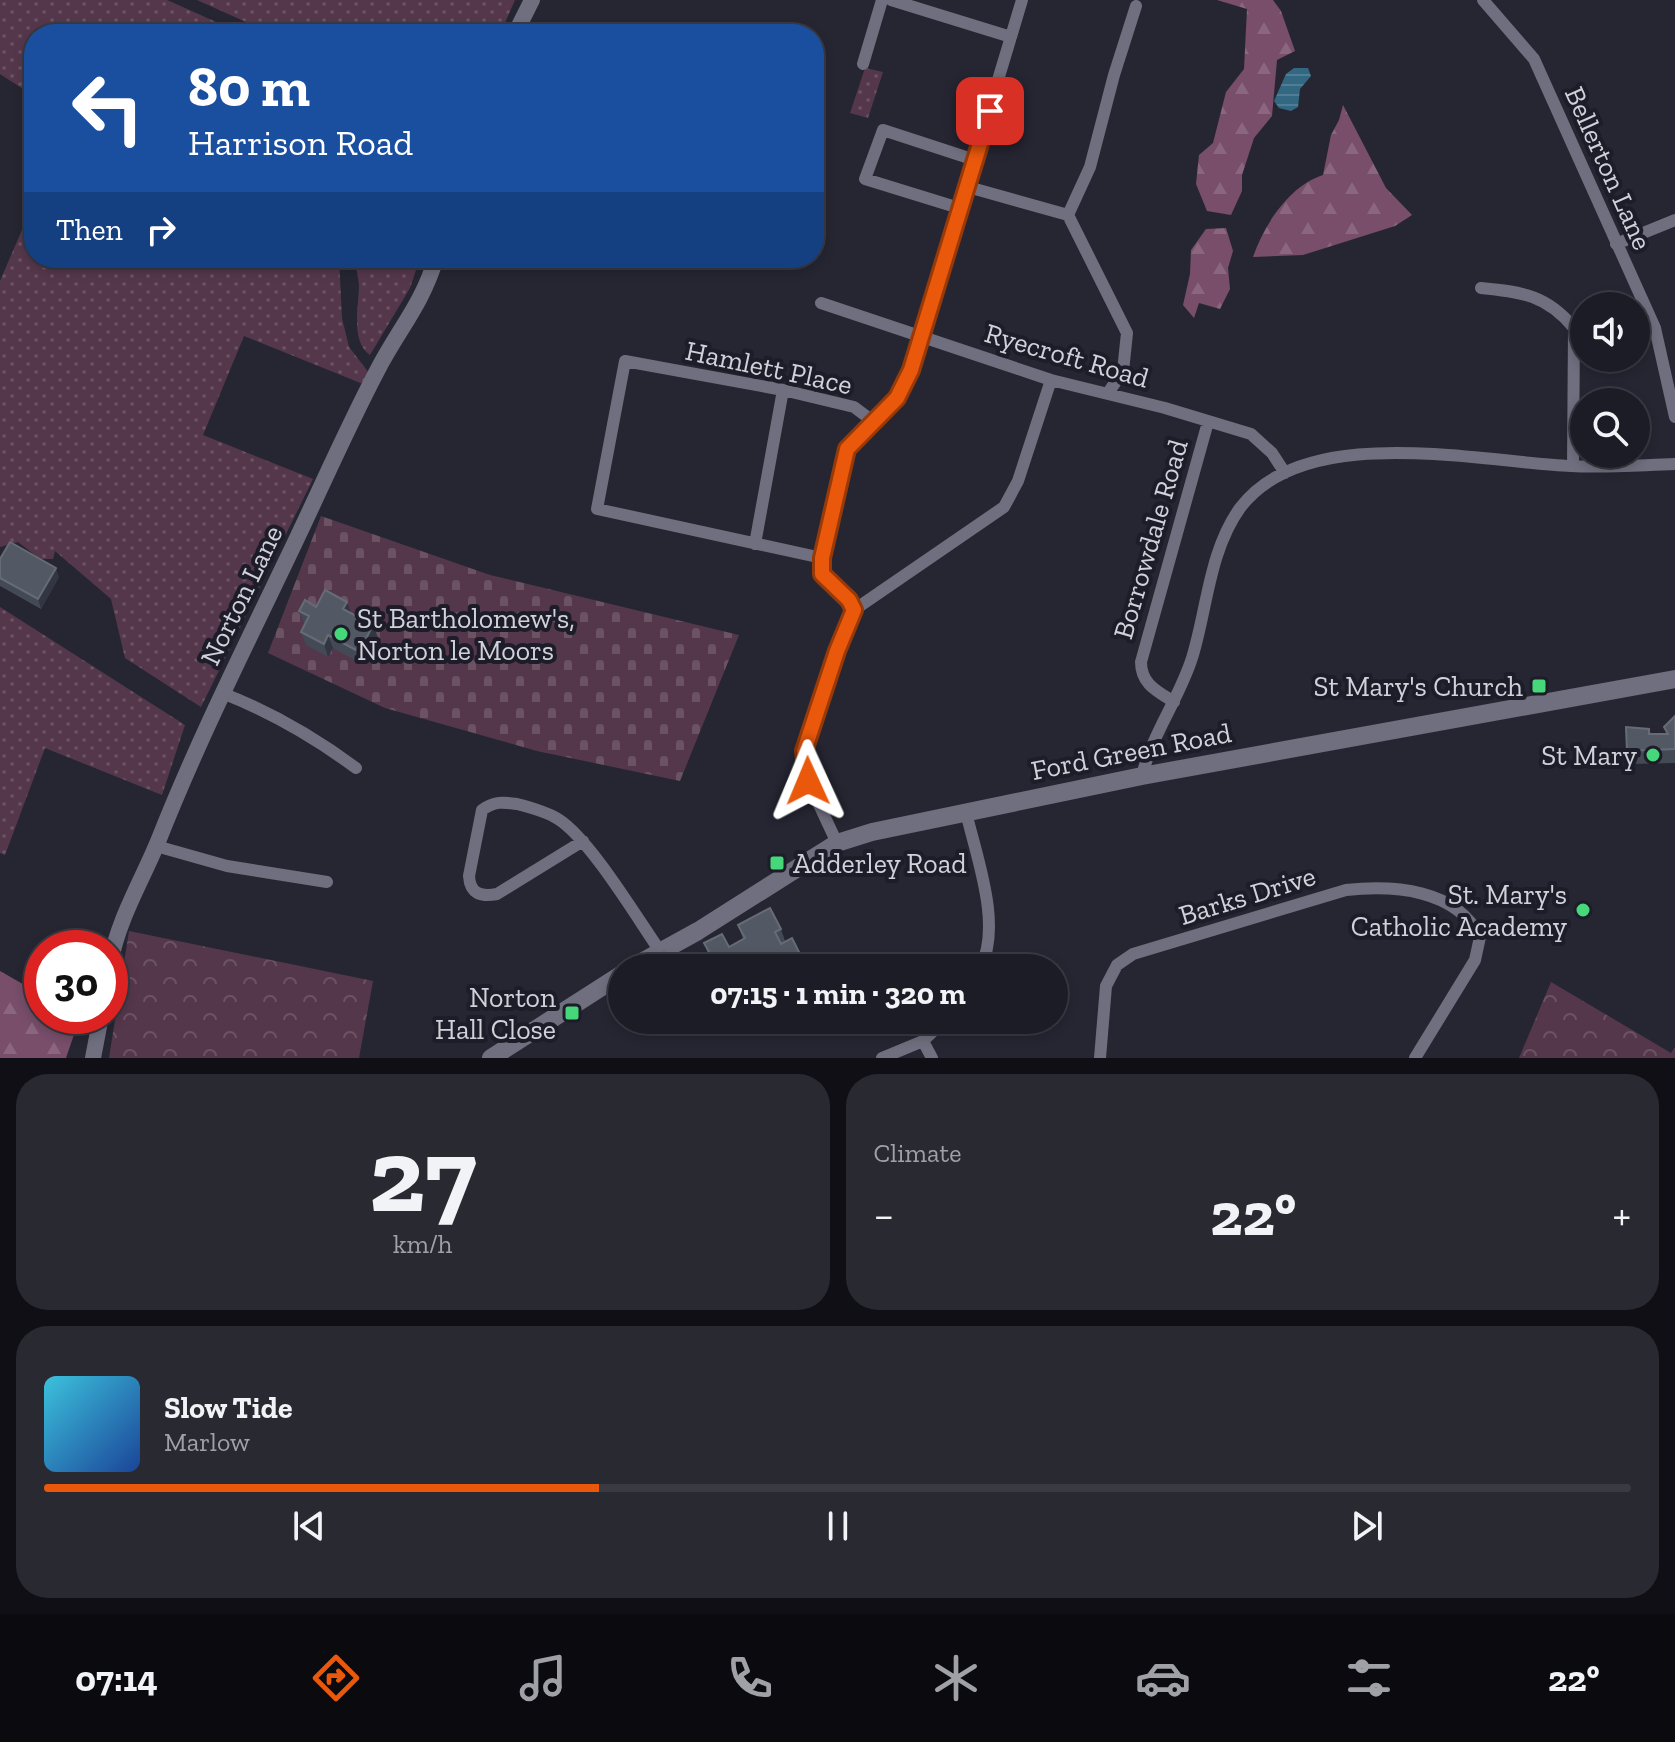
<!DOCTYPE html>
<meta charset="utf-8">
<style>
body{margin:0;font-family:"Zilla Slab",serif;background:#292932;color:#f1f3f6;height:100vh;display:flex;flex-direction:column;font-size:30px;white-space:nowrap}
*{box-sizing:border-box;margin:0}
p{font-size:26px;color:#a0a1a7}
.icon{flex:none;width:44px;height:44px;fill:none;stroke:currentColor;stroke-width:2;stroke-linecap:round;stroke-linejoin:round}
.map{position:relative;height:1058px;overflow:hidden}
.sheet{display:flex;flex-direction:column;gap:16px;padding:16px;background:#0f0f15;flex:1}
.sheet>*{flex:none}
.guide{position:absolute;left:24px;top:24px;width:800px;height:244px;border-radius:32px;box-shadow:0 4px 12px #0003,0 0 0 2px #3a3a43;background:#1a4fa0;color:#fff;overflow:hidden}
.controls{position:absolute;left:1570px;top:292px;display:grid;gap:16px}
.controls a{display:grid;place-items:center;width:80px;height:80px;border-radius:50%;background:#1c1c26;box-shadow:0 4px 12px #0003,0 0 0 2px #3a3a43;font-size:40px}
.speed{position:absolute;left:24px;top:930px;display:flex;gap:16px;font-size:40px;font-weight:700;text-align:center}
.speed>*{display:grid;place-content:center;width:104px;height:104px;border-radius:50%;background:#1c1c26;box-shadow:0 4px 12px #0003,0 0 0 2px #3a3a43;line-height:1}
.speed .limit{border:12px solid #d22;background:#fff;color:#111}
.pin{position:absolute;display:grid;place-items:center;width:68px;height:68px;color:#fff;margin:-34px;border-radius:16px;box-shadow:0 4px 12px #0006}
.me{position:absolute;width:88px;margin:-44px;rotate:359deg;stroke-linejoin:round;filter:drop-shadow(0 0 6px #0008)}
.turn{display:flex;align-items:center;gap:28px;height:168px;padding:0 32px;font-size:36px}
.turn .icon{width:104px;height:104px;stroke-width:2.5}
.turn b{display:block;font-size:56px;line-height:68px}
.then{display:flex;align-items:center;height:76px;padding:0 32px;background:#0003;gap:16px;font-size:30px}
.big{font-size:60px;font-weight:700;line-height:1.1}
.sheet .card{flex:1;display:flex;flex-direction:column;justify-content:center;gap:12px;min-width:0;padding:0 28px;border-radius:32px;background:#292932}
.sheet .dial{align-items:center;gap:0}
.dial b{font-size:104px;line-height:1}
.song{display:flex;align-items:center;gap:24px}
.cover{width:96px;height:96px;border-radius:12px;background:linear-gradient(135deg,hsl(190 70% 55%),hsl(220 70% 35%))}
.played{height:8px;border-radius:4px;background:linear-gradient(90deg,#ea580c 35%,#3a3a43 35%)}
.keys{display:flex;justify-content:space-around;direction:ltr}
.heat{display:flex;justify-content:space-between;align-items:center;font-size:44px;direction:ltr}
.sheet .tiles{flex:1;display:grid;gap:16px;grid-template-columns:1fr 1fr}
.card:last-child{grid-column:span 2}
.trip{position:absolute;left:608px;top:954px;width:460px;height:80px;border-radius:40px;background:#1c1c26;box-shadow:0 4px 12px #0003,0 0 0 2px #3a3a43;font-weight:700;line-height:80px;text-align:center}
.tab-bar{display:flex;height:128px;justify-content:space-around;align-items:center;background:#0b0b0f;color:#a0a1a7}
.tab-bar .icon{width:56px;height:56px}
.tab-bar .current{color:#ea580c}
.tab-bar b{font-size:36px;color:#f1f3f6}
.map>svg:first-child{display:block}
</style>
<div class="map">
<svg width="1675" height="1058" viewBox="0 0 1675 1058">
<defs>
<pattern id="grass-dots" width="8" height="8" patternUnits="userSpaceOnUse" patternTransform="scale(2)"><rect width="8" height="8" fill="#55374b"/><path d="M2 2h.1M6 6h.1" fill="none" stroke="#6c5364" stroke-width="1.8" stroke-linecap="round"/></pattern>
<pattern id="forest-firs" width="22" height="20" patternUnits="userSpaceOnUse" patternTransform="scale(2)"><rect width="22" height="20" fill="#784e6a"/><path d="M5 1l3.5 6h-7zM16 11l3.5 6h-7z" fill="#8a667f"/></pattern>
<pattern id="cemetery-stones" width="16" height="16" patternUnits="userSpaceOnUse" patternTransform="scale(2)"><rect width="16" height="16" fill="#55374b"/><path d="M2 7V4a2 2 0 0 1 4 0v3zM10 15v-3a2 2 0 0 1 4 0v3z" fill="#6c5364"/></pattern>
<pattern id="park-crowns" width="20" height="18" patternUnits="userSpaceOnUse" patternTransform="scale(2)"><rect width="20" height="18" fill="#55374b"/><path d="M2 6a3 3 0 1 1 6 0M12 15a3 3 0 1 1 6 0" fill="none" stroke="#6c5364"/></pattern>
<pattern id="water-rules" width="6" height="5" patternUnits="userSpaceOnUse" patternTransform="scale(2)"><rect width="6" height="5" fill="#336882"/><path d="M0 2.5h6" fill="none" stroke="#507d93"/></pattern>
</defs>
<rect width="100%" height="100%" fill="#262633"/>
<path fill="url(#grass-dots)" d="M0 0H167L243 34H34V96L0 74Z
M197 0H515L500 34H273Z
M865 68 883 72 868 118 850 113Z
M34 202V258H339L342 318 349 347 369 373 363 384 244 336 203 435 313 479 201 707 125 658 111 599 55 551 53 559H40L18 542 0 547V281Z
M355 258H420L410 288 370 355C350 341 359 306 359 285 358 276 356 267 355 258Z
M0 607 185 725 162 795 45 748 5 855 0 853Z"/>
<path fill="url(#forest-firs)" d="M1217 0H1273L1281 11 1295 51 1277 60 1272 116 1254 138 1242 175V191L1231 215 1207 211 1196 184 1199 155 1213 143 1226 92 1244 69 1247 9Z
M1343 105 1386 188 1412 215 1395 226 1303 255 1253 257C1264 225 1289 186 1323 175L1331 135 1339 120Z
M1226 228 1233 251 1228 268 1230 289 1220 309 1199 303 1194 318 1183 305 1190 274 1191 250 1206 229Z
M0 971 42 995V1016L80 1017 66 1058H0Z"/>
<path fill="url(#cemetery-stones)" d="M321 516 490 575 739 635 680 781 537 751 385 708 268 653Z"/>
<path fill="url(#park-crowns)" d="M129 931 373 981 359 1058H109Z
M1551 982 1671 1053 1675 1047V1058H1519Z"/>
<path fill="url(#water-rules)" d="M1294 68H1308L1311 76 1300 89 1298 107 1291 111 1279 108 1274 101 1286 74Z"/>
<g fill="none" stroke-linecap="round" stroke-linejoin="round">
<path stroke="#6f6f7f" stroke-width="12" d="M891 0 1011 37
M1483 0 1534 59 1655 328 1675 417
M863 64 882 0
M968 187 1068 215 1127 333 1123 371 1108 393
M959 208 865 179 883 130 975 160
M1068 215 1090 167 1114 75 1136 6
M1616 244 1675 220
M1481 288C1522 292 1547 295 1574 328L1573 466
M821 303 1051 380 1165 408 1251 434 1272 453 1285 473
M755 544 783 390
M822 558 597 509 625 361 783 390 854 407 874 422
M854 610 849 600 822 574V558L847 449 897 398 911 370 1022 0
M222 693C271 712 314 737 356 768
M1174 702C1157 691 1141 684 1141 662L1208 422
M1142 776C1152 734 1179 699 1192 658 1207 610 1209 551 1240 508 1305 421 1478 462 1571 466 1606 468 1641 465 1675 464
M966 812C976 856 1003 926 980 968
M583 841 497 894C481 897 470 894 469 876L482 810C494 801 503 802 517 804 529 807 547 812 558 819 590 839 637 918 660 951
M837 843 808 781 804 751 837 651 854 610 1004 507 1018 481 1051 380
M156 846 227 866 327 882
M923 1041 932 1058
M882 1058 923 1041 945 1020
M1100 1058 1106 986 1117 965 1133 954 1346 890C1394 885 1456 889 1480 937L1475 960 1415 1058"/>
<path stroke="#6f6f7f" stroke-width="16" d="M515 34 532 0
M110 964C118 919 142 881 159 839 197 743 243 651 288 557 318 495 345 432 377 371 398 330 422 305 436 258
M93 1058 101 1016"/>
<path stroke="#6f6f7f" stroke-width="18" d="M631 968 698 931 837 843 872 832 1142 776 1675 679
M491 1058 622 974"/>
</g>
<path fill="#434a56" d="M0 559 59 577 41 609 0 586Z
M316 607 351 613 373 625 378 638 368 656 365 654 360 663 333 648 328 657 306 645 301 632 305 625 299 611Z
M1675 716V763L1631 764 1627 751 1649 729 1651 734H1667L1664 727Z
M738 925 781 929 785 941 807 968H716L709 956 704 943 729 947 743 939Z
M642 1020H662L665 1028 650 1036Z"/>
<path fill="#313642" d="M56 568 59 577 41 609 38 599Z
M347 602 352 615 343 609Z
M373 625 378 638 368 656 364 643Z
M328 635 333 648 328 657 324 644Z
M360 641 365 654 360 663 356 650Z"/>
<path fill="#525964" stroke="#666c76" stroke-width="2" d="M10 542 56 568 38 599 0 578V559Z
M325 590 347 602 343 609 373 625 364 643 360 641 356 650 328 635 324 644 301 632 309 616 299 611 305 600 316 607Z
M1675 716V749L1627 751 1626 727 1649 729V734H1668L1664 727Z
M770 908 781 929 775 932 781 944 792 938 807 968H718L704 943 722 934 729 947 745 938 738 925Z
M665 951 674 968H650L646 961Z
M644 1020H658L647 1026Z"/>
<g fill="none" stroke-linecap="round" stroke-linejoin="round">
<g stroke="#983908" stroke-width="20">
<path id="route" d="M808 781 804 751 837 651 854 610 849 600 822 574V558L847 449 897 398 911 370 990 111"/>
</g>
<use href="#route" stroke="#ea580c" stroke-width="14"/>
</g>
<g fill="#45d77a" stroke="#1d1c29" stroke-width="3">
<circle cx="341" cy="634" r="8"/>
<rect x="1531" y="678" width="16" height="16" rx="4"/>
<circle cx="1653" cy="755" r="8"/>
<rect x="769" y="855" width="16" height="16" rx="4"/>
<circle cx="1583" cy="910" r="8"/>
<rect x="564" y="1005" width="16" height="16" rx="4"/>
</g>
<g text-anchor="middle" stroke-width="8" stroke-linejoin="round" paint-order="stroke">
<g font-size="28" fill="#d1d1d9" stroke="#1d1c29">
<text transform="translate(1609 168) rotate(66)" y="10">Bellerton Lane</text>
<text transform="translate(1067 355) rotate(16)" y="10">Ryecroft Road</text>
<text transform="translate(769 367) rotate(12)" y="10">Hamlett Place</text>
<text transform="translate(1150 539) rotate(-74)" y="10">Borrowdale Road</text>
<text transform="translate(241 595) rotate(-64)" y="10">Norton Lane</text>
<text transform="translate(1131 751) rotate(-11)" y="10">Ford Green Road</text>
<text transform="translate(1247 895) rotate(-17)" y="10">Barks Drive</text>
</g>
<g font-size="28" fill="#d1d1d9" stroke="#1d1c29" text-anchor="end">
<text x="357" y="628" text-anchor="start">St Bartholomew's,<tspan x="357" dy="32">Norton le Moors</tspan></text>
<text x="1523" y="696">St Mary's Church</text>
<text x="1637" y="765">St Mary</text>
<text x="793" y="873" text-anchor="start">Adderley Road</text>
<text x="1567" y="904">St. Mary's<tspan x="1567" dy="32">Catholic Academy</tspan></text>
<text x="556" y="1007">Norton<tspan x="556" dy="32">Hall Close</tspan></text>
</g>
</g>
</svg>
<div class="controls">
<a><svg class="icon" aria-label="sound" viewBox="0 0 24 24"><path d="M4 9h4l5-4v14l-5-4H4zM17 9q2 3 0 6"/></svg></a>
<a><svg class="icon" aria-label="search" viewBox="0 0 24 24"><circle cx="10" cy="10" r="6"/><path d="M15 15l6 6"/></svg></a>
</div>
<div class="speed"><div class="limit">30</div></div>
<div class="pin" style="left:990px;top:111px;background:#d93025"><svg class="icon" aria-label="arrive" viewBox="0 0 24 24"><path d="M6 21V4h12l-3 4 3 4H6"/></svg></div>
<svg class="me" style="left:808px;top:781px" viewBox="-20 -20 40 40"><path d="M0-17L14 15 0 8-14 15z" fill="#ea580c" stroke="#fff" stroke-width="4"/></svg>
<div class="trip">07:15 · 1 min · 320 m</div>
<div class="guide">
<div class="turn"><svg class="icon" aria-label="left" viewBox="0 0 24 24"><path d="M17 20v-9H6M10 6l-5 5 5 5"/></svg><div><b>80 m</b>Harrison Road</div></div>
<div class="then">Then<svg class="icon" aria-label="right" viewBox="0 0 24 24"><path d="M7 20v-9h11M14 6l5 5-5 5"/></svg></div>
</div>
</div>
<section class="sheet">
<div class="tiles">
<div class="card dial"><b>27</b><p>km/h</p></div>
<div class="card"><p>Climate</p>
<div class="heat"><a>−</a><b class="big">22°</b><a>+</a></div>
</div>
<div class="card">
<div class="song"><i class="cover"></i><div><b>Slow Tide</b><p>Marlow</p></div></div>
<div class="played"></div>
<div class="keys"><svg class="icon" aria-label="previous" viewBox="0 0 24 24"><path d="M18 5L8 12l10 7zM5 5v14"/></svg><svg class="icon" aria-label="pause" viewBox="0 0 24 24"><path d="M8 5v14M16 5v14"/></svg><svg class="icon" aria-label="next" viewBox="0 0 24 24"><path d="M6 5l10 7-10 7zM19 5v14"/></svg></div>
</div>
</div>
</section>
<nav class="tab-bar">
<b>07:14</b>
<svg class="icon current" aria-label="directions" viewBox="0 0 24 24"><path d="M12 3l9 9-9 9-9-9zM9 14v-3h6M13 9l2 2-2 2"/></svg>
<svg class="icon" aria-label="music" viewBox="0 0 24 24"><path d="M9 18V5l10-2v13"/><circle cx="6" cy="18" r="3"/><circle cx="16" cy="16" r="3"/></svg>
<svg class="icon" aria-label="phone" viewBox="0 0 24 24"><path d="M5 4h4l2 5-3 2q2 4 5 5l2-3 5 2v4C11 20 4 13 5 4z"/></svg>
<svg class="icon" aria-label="climate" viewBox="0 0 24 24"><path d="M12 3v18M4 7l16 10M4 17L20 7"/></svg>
<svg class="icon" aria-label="car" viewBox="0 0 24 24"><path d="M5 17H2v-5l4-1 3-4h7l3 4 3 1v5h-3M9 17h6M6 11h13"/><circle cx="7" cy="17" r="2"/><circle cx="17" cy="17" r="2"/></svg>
<svg class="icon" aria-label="filters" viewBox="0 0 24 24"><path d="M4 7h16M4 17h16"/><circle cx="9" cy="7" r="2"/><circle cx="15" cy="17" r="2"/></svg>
<b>22°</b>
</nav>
